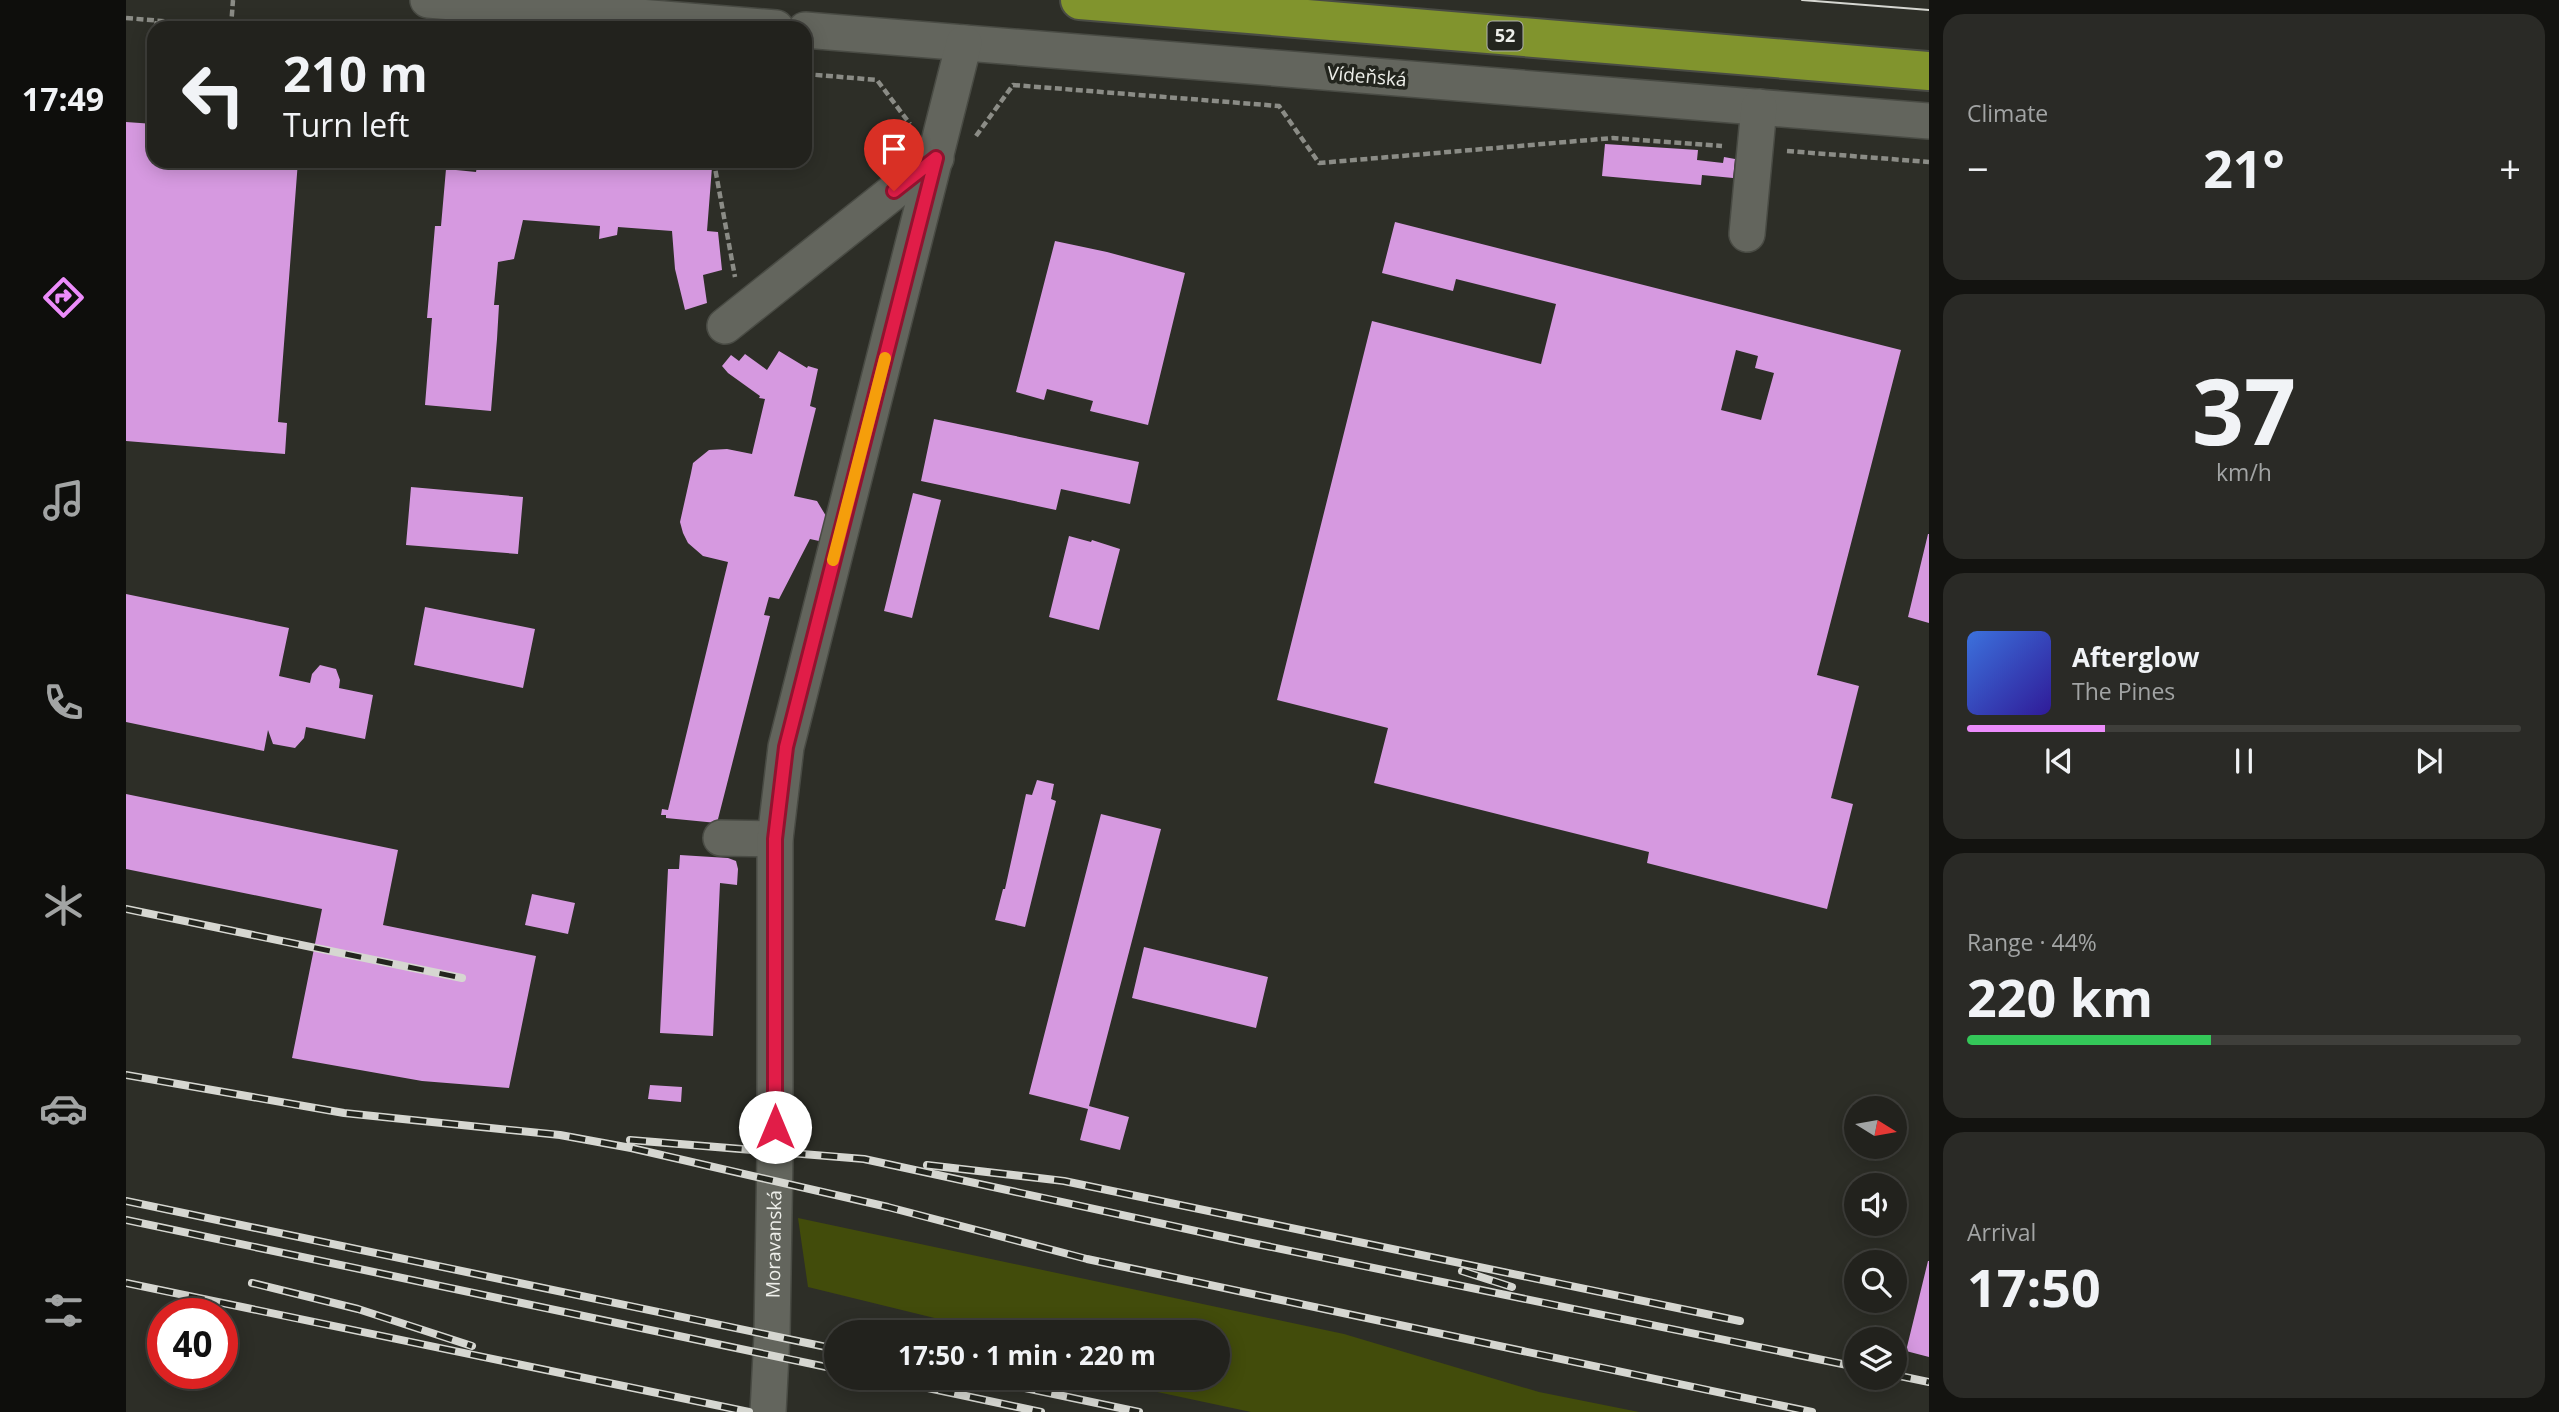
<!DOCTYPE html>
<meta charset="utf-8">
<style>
body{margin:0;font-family:"Open Sans",sans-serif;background:#2a2a26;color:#f1f3f6;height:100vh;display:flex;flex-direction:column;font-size:26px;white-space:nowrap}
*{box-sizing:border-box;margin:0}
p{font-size:23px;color:#a2a4a4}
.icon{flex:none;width:38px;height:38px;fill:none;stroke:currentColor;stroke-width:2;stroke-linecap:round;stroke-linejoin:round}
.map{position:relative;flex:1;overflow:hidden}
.drawer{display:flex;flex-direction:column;gap:14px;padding:14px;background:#131310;width:630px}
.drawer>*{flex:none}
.hud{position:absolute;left:21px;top:21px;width:665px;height:147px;border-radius:21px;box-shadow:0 4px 18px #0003,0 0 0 2px #3f3f3b;background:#22221d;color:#f1f3f6;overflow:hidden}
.needle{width:46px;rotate:101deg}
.controls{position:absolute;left:1718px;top:1096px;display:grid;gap:14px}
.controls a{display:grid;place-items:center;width:63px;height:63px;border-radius:50%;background:#22221d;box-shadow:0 4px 18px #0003,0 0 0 2px #3f3f3b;font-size:35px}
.speed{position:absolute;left:21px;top:1298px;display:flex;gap:14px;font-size:35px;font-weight:700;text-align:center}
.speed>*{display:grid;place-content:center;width:91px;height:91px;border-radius:50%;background:#22221d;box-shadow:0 4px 18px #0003,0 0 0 2px #3f3f3b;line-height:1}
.speed .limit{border:10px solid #d22;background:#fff;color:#111}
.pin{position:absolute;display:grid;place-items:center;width:60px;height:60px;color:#fff;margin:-72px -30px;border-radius:50% 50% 50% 0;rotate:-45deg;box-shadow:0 0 7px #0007}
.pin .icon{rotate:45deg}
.me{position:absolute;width:77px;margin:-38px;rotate:0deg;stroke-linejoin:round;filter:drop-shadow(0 0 5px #0008)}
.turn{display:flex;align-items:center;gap:24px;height:147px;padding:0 21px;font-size:32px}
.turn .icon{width:91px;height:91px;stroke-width:2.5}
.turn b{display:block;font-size:49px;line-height:60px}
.big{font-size:52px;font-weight:700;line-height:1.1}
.drawer .card{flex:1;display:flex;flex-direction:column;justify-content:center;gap:10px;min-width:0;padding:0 24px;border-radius:21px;background:#2a2a26}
.drawer .dial{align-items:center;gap:0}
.dial b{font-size:91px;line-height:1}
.song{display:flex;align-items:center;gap:21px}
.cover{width:84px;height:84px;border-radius:10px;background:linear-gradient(135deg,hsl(220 70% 55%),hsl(250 70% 35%))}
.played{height:7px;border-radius:4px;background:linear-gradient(90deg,#ec8cfb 25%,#3f3f3b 25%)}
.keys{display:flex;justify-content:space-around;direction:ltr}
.heat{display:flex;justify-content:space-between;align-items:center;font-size:38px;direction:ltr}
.charge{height:10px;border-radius:5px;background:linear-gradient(90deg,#34c759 44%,#3f3f3b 0)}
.trip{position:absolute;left:698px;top:1320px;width:406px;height:70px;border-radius:35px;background:#22221d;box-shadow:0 4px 18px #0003,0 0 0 2px #3f3f3b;font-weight:700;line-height:70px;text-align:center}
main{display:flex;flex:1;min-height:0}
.dock{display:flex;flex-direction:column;width:126px;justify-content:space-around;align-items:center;background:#0e0e0c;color:#a2a4a4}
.dock .icon{width:49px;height:49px}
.dock .active{color:#ec8cfb}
.dock b{font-size:32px;color:#f1f3f6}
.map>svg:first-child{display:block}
</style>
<main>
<nav class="dock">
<b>17:49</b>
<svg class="icon active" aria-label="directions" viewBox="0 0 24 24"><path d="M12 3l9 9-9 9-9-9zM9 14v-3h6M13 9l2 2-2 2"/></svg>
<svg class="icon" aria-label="music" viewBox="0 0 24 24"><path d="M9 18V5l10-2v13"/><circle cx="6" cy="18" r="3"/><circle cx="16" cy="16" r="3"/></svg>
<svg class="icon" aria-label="phone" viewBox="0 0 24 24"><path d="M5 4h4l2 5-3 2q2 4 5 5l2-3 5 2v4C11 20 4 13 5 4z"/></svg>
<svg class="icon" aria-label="climate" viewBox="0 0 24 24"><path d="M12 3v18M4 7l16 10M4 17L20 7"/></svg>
<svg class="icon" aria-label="car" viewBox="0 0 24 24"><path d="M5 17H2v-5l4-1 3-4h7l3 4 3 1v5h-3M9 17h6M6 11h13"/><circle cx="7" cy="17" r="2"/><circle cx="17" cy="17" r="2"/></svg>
<svg class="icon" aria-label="filters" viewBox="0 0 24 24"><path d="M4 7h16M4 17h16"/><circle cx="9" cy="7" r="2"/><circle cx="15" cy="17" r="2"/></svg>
</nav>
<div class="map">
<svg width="1803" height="1412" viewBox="0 0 1803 1412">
<rect width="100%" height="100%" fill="#2d2e27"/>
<path fill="#424c0b" d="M672 1218 1218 1334 1413 1392 1513 1412H1125L961 1377H1092V1332H836L837 1325 682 1287Z"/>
<path fill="#d699e0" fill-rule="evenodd" d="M0 122 28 124V161H172L152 422 161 423 159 454 0 441Z
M1479 144 1572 150 1571 160 1597 163 1598 157 1609 159 1607 178 1576 175 1575 185 1476 176Z
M352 161H507L586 167 581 231 592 232 596 270 577 275 581 303 559 310 549 269 546 231 492 227 491 235 473 239 474 226 397 220 388 259 372 262 368 305H373L371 339 365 411 299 405 306 318H301L309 226H315L320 169 350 172Z
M1269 222 1775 350 1691 675 1733 686 1705 798 1727 804 1701 909 1521 863 1523 852 1248 783 1262 728 1151 700 1246 321 1415 364 1430 304 1330 279 1327 291 1256 273ZM1610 350 1632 356 1629 368 1648 373 1635 420 1595 410Z
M929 241 981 252 1059 273 1022 425 964 411 967 401 921 389 918 400 890 392Z
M653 351 681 368 682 366 692 369 684 406 690 408 668 496 691 501 700 516 699 522 693 541 684 539 653 599 643 597 638 615 644 616 591 823 540 818V815H535L536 809 542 810 602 562 577 556 562 543 557 533 554 522 565 473 567 463 583 450 601 449 626 454 639 399 633 398 634 396 602 373 596 366 605 355 613 361 619 354 641 370Z
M808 419 1013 462 1004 504 935 489 930 510 795 481Z
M285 487 397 497 392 554 280 545Z
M787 493 815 500 786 618 758 611Z
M1802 534H1803V623L1782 617Z
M943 536 965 542 966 540 994 549 973 630 923 617Z
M0 594 163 628 153 676 184 683 186 674 194 665 210 669 214 680 213 688 247 695 239 739 180 727 178 738 169 748 147 744 142 730 138 751 0 722Z
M299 607 409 629 397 688 288 665Z
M911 780 928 784 925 799 930 801 899 927 869 920 877 889H879L900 794 906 795Z
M0 794 272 850 257 925 410 956 383 1088 296 1081 166 1058 196 909 0 869Z
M975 814 1035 829 963 1106 1003 1117 994 1150 954 1140 962 1109 903 1094Z
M554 855 602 858 610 861 612 869 611 885 594 883 587 1036 534 1033 542 869H553Z
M406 894 449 903 442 934 399 925Z
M1018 947 1142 977 1130 1028 1006 998Z
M524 1085 556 1087 555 1102 522 1099Z
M1802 1261H1803V1357L1780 1351Z"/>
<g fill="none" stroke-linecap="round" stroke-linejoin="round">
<g stroke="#494b44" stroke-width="38">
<g id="minor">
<path d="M302 0 650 28"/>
<path d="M679 30 1803 121"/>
<path d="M1621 234 1633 107"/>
<path d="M599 326 810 158"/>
<path d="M595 838 649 839"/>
<path id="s1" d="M642 1412 646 1335 649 1153V839L660 747 838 43"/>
</g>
</g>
<g stroke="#494b44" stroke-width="42">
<path id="highway" d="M954 0 1803 71"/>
</g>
<path stroke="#8b8c86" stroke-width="4.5" stroke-dasharray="7 3.5" stroke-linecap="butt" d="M0 18 119 28
M105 27 107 0
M29 28 31 21
M28 35 23 60 28 91
M679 74 751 80 784 124
M850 136 887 85 1153 106 1193 163 1487 138 1596 146
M1661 151 1803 162
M586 161 589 168 609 277"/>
<use href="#minor" stroke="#63655d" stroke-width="35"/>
<use href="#highway" stroke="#81942d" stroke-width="38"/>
<path stroke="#d6d7d1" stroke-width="2" d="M1676 0 1803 10"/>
<g stroke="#d6d7d1" stroke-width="8">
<path id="rail" d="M0 909 336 978
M0 1075 218 1113 434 1135 505 1148 762 1207 961 1259 1686 1412
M504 1140 738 1159 1116 1241 1731 1367
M801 1165 938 1181 1614 1321
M0 1201 710 1349
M0 1220 710 1369
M1336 1271 1386 1287
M0 1283 623 1412
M126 1283 232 1309 346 1346
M1769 1375 1803 1382
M750 1377 915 1412
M847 1377 1013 1412"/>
</g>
<use href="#rail" stroke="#23251e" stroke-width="5" stroke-dasharray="16" stroke-linecap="butt"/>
</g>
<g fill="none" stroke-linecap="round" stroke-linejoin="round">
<g stroke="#92132f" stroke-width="18">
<path id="route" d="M649 1127V839L660 747 810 158 768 191"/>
</g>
<use href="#route" stroke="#e11d48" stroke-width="12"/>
<path stroke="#f59e0b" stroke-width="12" d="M707 560 759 358"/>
</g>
<g text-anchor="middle" stroke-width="7" stroke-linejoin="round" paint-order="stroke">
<rect fill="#23251e" stroke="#b0b2ac" stroke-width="2" x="1361.5" y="21.5" width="35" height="29" rx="5"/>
<g font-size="18" font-weight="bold" fill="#edeee9">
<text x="1379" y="42">52</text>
</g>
<g font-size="19" fill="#edeee9" stroke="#23251e">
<text transform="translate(1241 76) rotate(5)" y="7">Vídeňská</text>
<text dy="7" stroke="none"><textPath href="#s1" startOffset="168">Moravanská</textPath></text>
</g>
</g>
</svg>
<div class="controls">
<a><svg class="needle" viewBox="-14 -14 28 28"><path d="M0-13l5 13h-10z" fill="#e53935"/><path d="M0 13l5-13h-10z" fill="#a2a4a4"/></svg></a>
<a><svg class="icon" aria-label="sound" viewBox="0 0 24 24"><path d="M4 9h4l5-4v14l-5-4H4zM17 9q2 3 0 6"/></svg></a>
<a><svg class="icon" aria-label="search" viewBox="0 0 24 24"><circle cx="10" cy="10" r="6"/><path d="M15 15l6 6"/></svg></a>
<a><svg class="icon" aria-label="layers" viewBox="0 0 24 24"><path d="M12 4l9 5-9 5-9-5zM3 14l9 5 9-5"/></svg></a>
</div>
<div class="speed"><div class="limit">40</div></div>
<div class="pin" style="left:768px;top:191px;background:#d93025"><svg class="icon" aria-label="arrive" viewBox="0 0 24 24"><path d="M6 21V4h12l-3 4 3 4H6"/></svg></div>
<svg class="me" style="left:649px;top:1127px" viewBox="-20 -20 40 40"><circle r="19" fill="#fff"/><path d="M0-13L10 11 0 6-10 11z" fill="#e11d48"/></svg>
<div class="trip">17:50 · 1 min · 220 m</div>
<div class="hud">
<div class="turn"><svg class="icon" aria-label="left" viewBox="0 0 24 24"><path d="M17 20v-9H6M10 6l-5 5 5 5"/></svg><div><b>210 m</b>Turn left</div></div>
</div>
</div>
<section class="drawer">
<div class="card"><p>Climate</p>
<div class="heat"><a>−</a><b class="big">21°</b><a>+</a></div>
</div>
<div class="card dial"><b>37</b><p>km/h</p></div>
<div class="card">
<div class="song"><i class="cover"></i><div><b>Afterglow</b><p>The Pines</p></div></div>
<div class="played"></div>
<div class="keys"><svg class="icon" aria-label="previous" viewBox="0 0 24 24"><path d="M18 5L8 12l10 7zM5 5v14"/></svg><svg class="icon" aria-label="pause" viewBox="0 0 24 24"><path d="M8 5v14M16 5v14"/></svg><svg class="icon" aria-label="next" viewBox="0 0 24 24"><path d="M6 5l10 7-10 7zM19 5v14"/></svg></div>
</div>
<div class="card"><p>Range · 44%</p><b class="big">220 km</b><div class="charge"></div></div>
<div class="card"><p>Arrival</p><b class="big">17:50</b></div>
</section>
</main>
